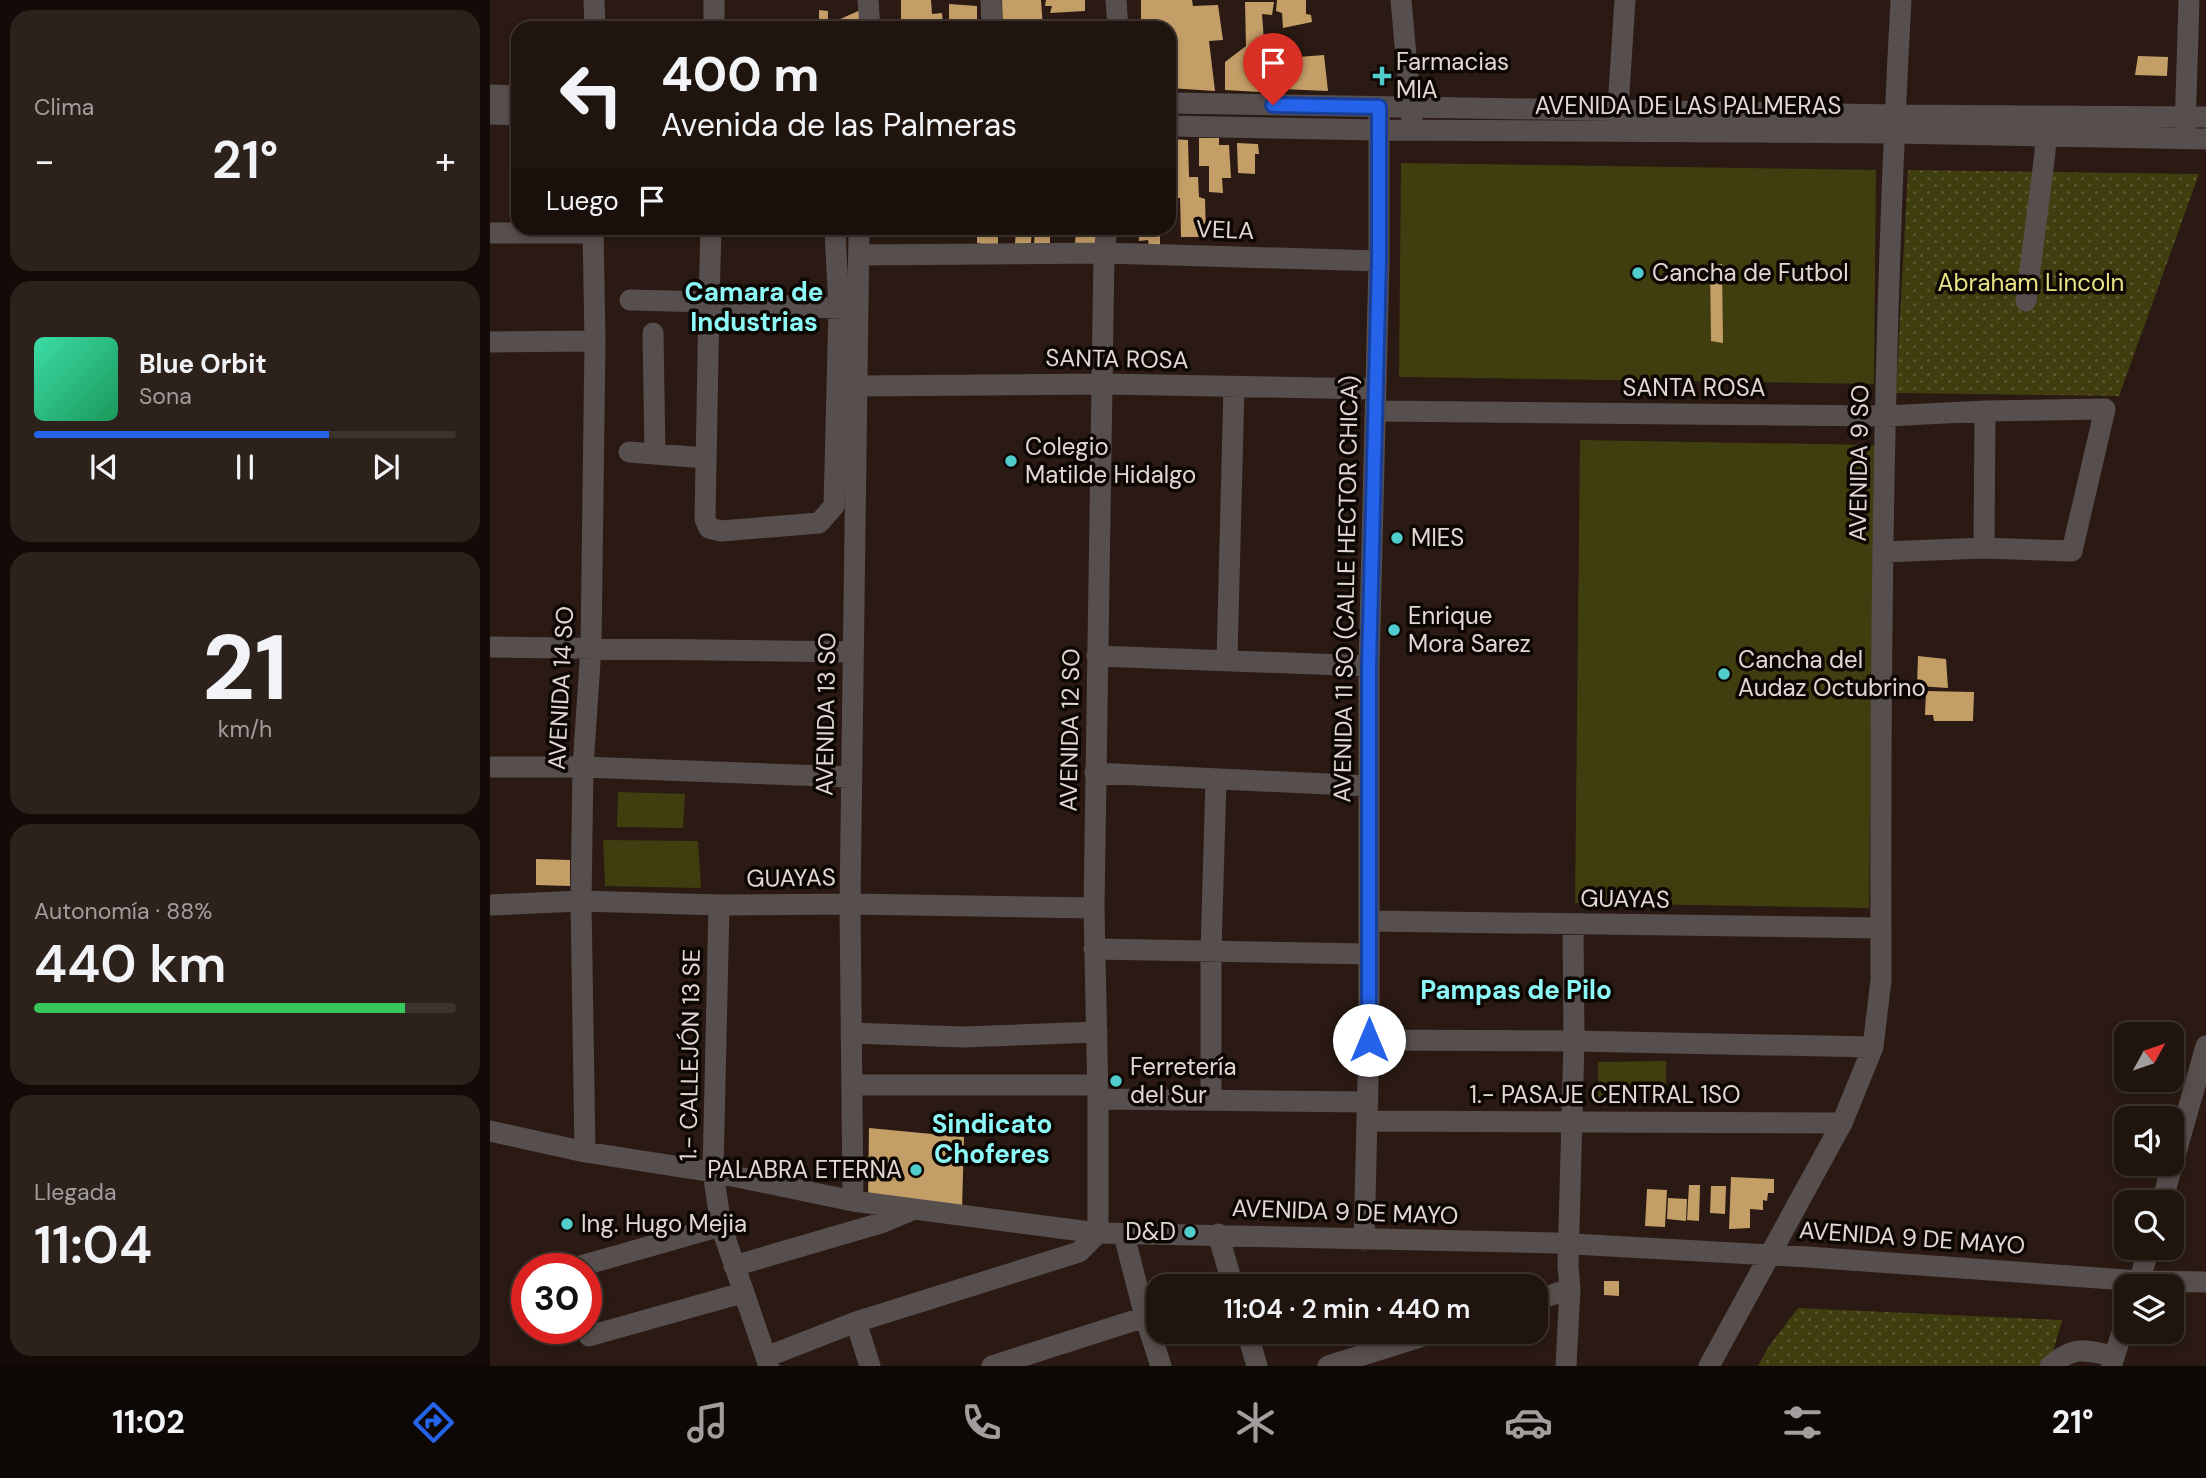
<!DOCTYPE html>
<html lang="es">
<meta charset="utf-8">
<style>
body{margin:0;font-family:"DM Sans",sans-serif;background:#2d211c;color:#f1f3f6;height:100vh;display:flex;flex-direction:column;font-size:26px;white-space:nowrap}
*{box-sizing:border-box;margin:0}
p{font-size:23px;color:#a29e9e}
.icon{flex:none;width:38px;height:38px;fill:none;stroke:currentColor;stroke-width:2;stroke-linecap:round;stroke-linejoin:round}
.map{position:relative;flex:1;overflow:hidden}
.panel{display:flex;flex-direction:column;gap:10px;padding:10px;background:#120b08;width:490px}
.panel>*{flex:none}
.banner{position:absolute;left:21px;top:21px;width:665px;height:214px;border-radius:21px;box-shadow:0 4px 10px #0003,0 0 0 2px #3d332e;background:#20140e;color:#f1f3f6;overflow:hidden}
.needle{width:46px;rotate:50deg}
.tools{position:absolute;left:1624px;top:1022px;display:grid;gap:14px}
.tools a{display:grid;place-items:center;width:70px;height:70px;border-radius:14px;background:#20140e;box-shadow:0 4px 10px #0003,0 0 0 2px #3d332e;font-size:35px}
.speed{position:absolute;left:21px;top:1253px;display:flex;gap:14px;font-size:35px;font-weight:700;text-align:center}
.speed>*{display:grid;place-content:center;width:91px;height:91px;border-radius:50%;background:#20140e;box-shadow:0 4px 10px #0003,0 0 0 2px #3d332e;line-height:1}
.speed .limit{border:10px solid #d22;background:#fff;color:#111}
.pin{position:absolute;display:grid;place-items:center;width:60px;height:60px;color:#fff;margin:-72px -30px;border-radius:50% 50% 50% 0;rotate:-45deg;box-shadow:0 0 7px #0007}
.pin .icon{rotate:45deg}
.me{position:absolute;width:77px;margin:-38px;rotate:0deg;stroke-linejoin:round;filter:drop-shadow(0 0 5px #0008)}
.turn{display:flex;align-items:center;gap:24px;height:147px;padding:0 35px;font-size:32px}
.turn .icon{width:91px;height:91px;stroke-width:2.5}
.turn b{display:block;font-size:49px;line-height:60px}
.then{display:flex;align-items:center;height:66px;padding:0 35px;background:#0003;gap:14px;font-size:26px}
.big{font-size:52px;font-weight:600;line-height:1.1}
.panel .card{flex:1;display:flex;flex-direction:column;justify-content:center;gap:10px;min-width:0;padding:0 24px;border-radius:21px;background:#2d211c}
.panel .dial{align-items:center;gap:0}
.dial b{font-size:91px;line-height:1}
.song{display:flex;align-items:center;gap:21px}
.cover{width:84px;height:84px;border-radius:10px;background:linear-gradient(135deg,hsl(160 70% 55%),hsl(150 70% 35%))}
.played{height:7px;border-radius:4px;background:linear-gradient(90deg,#2563eb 70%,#3d332e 70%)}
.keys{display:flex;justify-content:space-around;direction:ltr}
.heat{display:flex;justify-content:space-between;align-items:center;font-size:38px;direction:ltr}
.charge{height:10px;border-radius:5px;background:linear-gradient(90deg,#34c759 88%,#3d332e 0)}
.trip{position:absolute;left:656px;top:1274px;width:402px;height:70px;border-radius:21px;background:#20140e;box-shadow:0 4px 10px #0003,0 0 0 2px #3d332e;font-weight:600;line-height:70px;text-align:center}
.menu{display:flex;height:112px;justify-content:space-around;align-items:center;background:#0d0806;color:#a29e9e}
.menu .icon{width:49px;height:49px}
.menu .current{color:#2563eb}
.menu b{font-size:32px;color:#f1f3f6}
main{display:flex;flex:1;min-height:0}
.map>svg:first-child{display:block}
</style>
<main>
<section class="panel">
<div class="card"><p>Clima</p>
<div class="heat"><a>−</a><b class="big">21°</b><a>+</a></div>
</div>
<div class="card">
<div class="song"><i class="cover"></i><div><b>Blue Orbit</b><p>Sona</p></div></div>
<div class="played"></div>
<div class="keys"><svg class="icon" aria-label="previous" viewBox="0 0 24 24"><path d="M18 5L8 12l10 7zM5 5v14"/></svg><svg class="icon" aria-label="pause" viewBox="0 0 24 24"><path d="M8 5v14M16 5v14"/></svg><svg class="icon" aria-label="next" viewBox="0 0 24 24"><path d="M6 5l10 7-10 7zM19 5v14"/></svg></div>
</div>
<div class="card dial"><b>21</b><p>km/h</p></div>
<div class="card"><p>Autonomía · 88%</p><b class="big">440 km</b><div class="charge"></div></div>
<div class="card"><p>Llegada</p><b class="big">11:04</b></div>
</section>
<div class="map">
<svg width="1716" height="1366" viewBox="0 0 1716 1366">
<defs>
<pattern id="green-dots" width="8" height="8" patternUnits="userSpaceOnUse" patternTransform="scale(1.75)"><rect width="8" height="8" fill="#403d0f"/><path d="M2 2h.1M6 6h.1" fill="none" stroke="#5b5831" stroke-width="1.8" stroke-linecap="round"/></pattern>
</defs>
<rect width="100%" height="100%" fill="#2a1a13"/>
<path fill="url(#green-dots)" d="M1418 170 1709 174 1629 396 1406 393Z
M1308 1308 1572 1320 1559 1366H1268L1279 1346Z"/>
<path fill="#403d0f" d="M911 163 1386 170 1384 384 909 377Z
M1090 440 1384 445 1379 908 1085 903Z
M128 792 195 794 193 828 127 827Z
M113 840 208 841 211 888 115 886Z
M1176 1061V1097L1108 1098V1062Z"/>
<path fill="#c49e67" d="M411 0H441L442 14 452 13 453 23 411 24Z
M512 0H551L553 28H544V23H538V28H513Z
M556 0H595V11L560 13 562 6H555Z
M651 0H702L703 6 728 5 733 40 719 41 725 91 679 88V28H651Z
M787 0H816V14L821 15 822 22 793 28 792 13 786 11Z
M755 2H784L782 15 772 14 775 55 786 93 735 90V62L756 46Z
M459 4 487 6V28H459Z
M375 8 376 28H334L333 20 329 21V10L338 11V19L348 20Z
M834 55 838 91 791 89 783 59Z
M1648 56 1678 57 1677 76 1645 75Z
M709 138H729V145H739L741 178H732L733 193 719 192V166H709Z
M679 139 698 140 699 177H708L709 197 715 199 716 237H691L690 198H679Z
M747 143 768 144 769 154H765V174L748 173Z
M487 228H508V247L487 243Z
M526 228H542L541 243 525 244Z
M545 228H560V246H544Z
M586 228H614L612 247 585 244Z
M648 228H670V247L659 246 658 240 649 241Z
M1232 264 1233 343 1221 341 1220 265Z
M1428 656 1456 659 1458 688 1427 686Z
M1436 691 1484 692 1483 721H1444L1443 715H1435Z
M46 859 80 860V886L46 885Z
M379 1128 474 1137 472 1210 378 1203Z
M1241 1177 1284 1179V1193H1278L1277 1201 1273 1200V1210L1260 1209V1228L1239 1229Z
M1199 1185H1210L1209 1221 1197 1220Z
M1221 1186H1236L1235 1214 1220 1213Z
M1157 1189 1177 1190 1175 1227 1155 1226Z
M1178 1198 1197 1199 1196 1221 1177 1219Z
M1114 1281H1129V1296L1114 1295Z"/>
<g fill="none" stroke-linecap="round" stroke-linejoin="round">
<path stroke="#574e4e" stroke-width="21" d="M104 0 105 28
M224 0V28
M378 0 380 28
M501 0 502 28
M626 0 628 28
M911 0 922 122
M0 95 28 96
M679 103 1405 115 1716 117
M0 114 28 115
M1127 123 1135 0
M679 126 888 130 1405 133 1716 139
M1695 130 1699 0
M221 228 219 302 363 309
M0 233H102
M370 255 614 253 889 261
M140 300 219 302 215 519 219 528 231 531 329 523 344 506 349 308 345 232
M1536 301 1555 153 1556 121
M163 333 165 454
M0 342 105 341
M367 386 613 384 886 389
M886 411 1396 416 1495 411 1615 409 1582 551 1494 548 1393 552
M139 452 216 458
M1494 548 1495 411
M0 647 363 652
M607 656 879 666
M737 659 744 387
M0 767H93L362 777
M605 773 879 786
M0 905 91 901 229 905 360 904 604 908
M229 905 223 1172 231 1226 279 1366
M879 921 1391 928
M604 949 879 954
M361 1033 473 1037 607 1032
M879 1040 1084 1041 1383 1047
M362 1085H608
M608 1099 878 1102
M721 1100V951L726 779
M877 1121 1352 1123
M0 1131 95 1152 223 1172 363 1201 608 1233 1065 1243 1318 1257 1650 1281 1716 1282
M95 1152 91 901 93 767 101 647 105 341 103 228
M363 1201 360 904 369 228
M1672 1202 1716 1046
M728 1234 743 1286
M634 1235 655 1317 671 1366
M874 1240 879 1040V666L889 261V107
M244 1266 391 1223 422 1210
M80 1269 231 1226
M1648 1286 1659 1248
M1046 1300 1080 1289
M366 1322 380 1366
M757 1332 767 1366
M99 1336 252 1293
M276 1357 366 1322 589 1252 608 1233V1099L604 908 614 253 617 228
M502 1366 655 1317
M838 1366 946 1332
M1076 1366 1080 1289 1078 1266 1084 1041 1083 924
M1219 1366 1352 1123 1383 1047 1391 980C1390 653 1393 326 1411 0
M1560 1366C1585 1345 1594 1350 1624 1356
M1621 1366 1636 1321"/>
</g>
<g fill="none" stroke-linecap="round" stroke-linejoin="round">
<g stroke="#184099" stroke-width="18">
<path id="route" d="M783 105 889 107V261L879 666V1040"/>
</g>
<use href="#route" stroke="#2563eb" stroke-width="12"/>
</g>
<g fill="#52cdce" stroke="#0d0704" stroke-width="2.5">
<path d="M888.5 65.5h7v7h7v7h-7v7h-7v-7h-7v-7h7z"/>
<circle cx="1148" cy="273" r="7"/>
<circle cx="521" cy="461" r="7"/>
<circle cx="907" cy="538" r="7"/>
<circle cx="904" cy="630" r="7"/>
<circle cx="1234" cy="674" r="7"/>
<circle cx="626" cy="1081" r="7"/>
<circle cx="426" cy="1170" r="7"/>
<circle cx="77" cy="1224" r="7"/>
<circle cx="700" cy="1232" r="7"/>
</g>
<g text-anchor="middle" stroke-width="7" stroke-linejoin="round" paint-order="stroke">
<g font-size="24" fill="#e2d7d2" stroke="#0d0704" text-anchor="start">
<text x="906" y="70">Farmacias<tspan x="906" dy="28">MIA</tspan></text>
<text x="1162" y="281">Cancha de Futbol</text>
<text x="535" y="455">Colegio<tspan x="535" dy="28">Matilde Hidalgo</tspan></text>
<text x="921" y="546">MIES</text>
<text x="918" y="624">Enrique<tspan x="918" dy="28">Mora Sarez</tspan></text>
<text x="1248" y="668">Cancha del<tspan x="1248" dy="28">Audaz Octubrino</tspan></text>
<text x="640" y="1075">Ferretería<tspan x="640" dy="28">del Sur</tspan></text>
<text x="412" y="1178" text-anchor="end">PALABRA ETERNA</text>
<text x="91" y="1232">Ing. Hugo Mejia</text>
<text x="686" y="1240" text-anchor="end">D&amp;D</text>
</g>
<g font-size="24" fill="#e2d7d2" stroke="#0d0704">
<text x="1198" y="114">AVENIDA DE LAS PALMERAS</text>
<text transform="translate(735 230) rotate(2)" y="8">VELA</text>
<text transform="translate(627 359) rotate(1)" y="8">SANTA ROSA</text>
<text x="1204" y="396">SANTA ROSA</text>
<text transform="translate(1369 463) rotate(-89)" y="8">AVENIDA 9 SO</text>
<text transform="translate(856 589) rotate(-89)" y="8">AVENIDA 11 SO (CALLE HECTOR CHICA)</text>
<text transform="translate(71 688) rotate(-87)" y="8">AVENIDA 14 SO</text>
<text transform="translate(336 714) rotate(-89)" y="8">AVENIDA 13 SO</text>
<text transform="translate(580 730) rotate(-89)" y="8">AVENIDA 12 SO</text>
<text transform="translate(301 878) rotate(-1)" y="8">GUAYAS</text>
<text transform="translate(1135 899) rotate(1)" y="8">GUAYAS</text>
<text transform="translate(200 1055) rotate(-89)" y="8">1.- CALLEJÓN 13 SE</text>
<text x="1115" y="1103">1.- PASAJE CENTRAL 1SO</text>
<text transform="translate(855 1212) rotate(2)" y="8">AVENIDA 9 DE MAYO</text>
<text transform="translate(1422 1238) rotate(4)" y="8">AVENIDA 9 DE MAYO</text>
</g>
<g font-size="24" fill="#e9e387" stroke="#0d0704">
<text x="1541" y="291">Abraham Lincoln</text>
</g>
<g font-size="26" font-weight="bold" fill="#8cf8f8" stroke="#0d0704">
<text x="264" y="301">Camara de<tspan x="264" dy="30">Industrias</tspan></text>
<text x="1026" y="999">Pampas de Pilo</text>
<text x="502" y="1133">Sindicato<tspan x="502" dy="30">Choferes</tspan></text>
</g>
</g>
</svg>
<div class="tools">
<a><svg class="needle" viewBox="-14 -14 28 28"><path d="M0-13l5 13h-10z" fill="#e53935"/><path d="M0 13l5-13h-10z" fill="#a29e9e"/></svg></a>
<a><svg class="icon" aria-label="sound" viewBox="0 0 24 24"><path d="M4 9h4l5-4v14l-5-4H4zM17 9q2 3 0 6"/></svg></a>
<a><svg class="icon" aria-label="search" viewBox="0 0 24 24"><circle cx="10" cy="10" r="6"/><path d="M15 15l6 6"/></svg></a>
<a><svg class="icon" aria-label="layers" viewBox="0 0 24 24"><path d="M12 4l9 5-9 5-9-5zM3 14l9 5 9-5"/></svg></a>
</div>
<div class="speed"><div class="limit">30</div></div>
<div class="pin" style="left:783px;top:105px;background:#d93025"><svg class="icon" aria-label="arrive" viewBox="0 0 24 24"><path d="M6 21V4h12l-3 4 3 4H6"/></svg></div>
<svg class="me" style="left:879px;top:1040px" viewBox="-20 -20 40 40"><circle r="19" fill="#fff"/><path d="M0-13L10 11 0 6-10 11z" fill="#2563eb"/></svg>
<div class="trip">11:04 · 2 min · 440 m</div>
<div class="banner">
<div class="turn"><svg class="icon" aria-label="left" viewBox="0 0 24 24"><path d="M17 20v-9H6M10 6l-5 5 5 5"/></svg><div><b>400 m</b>Avenida de las Palmeras</div></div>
<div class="then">Luego<svg class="icon" aria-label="arrive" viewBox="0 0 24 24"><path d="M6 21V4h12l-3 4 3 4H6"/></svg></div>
</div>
</div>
</main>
<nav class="menu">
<b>11:02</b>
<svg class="icon current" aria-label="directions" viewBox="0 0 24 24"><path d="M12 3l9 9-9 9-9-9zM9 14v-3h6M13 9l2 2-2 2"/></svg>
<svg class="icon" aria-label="music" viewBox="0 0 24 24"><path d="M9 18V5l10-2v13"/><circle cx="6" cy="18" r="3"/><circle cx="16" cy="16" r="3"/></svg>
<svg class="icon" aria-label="phone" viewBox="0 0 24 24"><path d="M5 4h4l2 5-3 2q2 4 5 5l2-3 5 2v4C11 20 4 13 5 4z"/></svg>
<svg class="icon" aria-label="climate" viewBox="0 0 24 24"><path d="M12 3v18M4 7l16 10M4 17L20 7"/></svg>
<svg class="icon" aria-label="car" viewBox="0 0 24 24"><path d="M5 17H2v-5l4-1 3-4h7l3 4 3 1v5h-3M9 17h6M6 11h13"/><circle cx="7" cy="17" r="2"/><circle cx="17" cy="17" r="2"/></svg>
<svg class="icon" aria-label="filters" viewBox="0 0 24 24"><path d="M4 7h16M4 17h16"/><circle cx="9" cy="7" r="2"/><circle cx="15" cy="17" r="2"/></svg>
<b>21°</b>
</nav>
